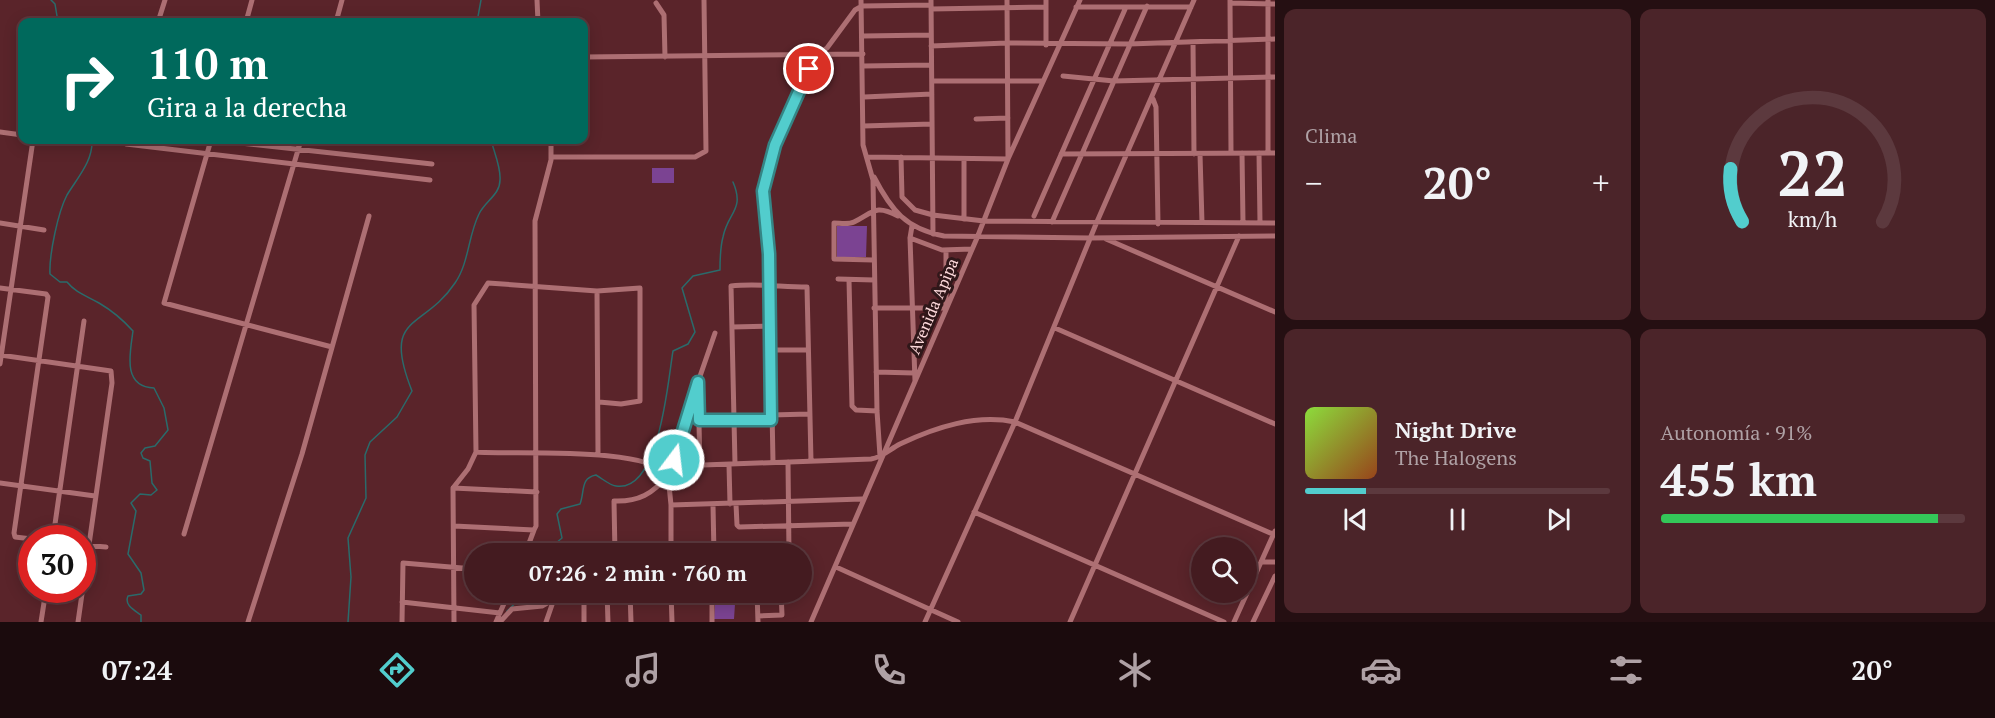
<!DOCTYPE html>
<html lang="es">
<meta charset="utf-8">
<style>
body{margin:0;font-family:"PT Serif",serif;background:#4b2429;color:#f1f3f6;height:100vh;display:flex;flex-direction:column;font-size:22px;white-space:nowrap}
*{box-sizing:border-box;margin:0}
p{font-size:20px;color:#afa1a5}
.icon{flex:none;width:33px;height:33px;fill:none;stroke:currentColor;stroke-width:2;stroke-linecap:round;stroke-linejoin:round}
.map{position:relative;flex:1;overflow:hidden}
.details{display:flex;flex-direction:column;gap:9px;padding:9px;background:#250f12;width:720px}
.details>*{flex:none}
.guide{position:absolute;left:18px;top:18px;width:570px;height:126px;border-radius:12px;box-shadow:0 3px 15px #0003,0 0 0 2px #5c393e;background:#00695c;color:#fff;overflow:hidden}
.fabs{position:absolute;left:1191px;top:537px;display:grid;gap:12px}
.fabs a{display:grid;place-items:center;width:66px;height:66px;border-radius:50%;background:#441b20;box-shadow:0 3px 15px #0003,0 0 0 2px #5c393e;font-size:30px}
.speed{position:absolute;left:18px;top:525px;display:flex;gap:12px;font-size:30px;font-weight:700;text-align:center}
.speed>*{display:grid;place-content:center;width:78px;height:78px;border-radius:50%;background:#441b20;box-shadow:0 3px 15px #0003,0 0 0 2px #5c393e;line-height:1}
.speed .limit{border:9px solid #d22;background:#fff;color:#111}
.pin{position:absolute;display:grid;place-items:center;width:51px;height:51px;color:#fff;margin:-26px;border:3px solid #fff;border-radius:50%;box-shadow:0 2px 6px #0007}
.me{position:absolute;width:66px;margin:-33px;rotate:15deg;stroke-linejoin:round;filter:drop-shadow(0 0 4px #0008)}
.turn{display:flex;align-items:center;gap:21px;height:126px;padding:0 30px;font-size:27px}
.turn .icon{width:78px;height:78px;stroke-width:2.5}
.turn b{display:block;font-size:42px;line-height:51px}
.big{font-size:45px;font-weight:600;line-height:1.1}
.details .widget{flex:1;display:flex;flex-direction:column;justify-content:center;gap:9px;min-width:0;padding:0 21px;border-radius:12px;background:#4b2429}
.details .dial{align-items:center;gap:0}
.dial svg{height:156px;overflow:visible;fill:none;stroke:#5c393e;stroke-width:7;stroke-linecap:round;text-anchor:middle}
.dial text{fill:#f1f3f6;stroke:none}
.song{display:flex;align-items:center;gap:18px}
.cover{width:72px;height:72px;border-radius:9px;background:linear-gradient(135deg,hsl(90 70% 55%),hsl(20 70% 35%))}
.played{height:6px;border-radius:3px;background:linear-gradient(90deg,#52cdcd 20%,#5c393e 20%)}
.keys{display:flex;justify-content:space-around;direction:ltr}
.heat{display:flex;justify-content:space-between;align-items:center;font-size:33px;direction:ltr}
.charge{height:9px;border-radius:4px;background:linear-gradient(90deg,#34c759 91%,#5c393e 0)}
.details .tiles{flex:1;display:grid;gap:9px;grid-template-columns:repeat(2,1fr)}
.trip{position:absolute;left:464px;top:543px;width:348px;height:60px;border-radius:30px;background:#441b20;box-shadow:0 3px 15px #0003,0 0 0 2px #5c393e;font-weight:600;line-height:60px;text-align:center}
.dock{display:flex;height:96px;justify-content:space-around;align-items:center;background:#1b0b0d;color:#afa1a5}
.dock .icon{width:42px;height:42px}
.dock .active{color:#52cdcd}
.dock b{font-size:27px;color:#f1f3f6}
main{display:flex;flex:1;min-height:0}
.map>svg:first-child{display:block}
</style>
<main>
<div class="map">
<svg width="1275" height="622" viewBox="0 0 1275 622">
<rect width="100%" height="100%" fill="#5a242a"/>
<path fill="#7b4392" d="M652 168H674V183H652Z
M837 226H867L866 257H837Z
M715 604H735L734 619H714Z"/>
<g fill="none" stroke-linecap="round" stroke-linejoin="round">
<path stroke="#2a6b6b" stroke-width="1.5" d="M51 0 55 4 58 22
M477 22 481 0
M92 140C93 161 78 177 67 195 58 212 49 255 50 274L60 282H67C76 293 87 296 99 303 111 310 124 321 133 331 130 353 122 387 154 388L164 408 168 430 155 446 145 448 141 453 143 458 150 461 152 483 157 490 151 495 140 494 131 503 136 511 128 554 141 573 144 590 141 594 128 596C124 605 134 610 141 615V622
M543 554 562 538 557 514 561 509 580 504C585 491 580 478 596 475 603 479 609 485 616 486 660 493 668 379 673 351L688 344 695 332 682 288 693 276 720 270C720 259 720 248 723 237 728 212 745 210 733 182
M507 611 521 598 533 592
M348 622 351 577 348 538 366 498 365 455 370 442 397 417 412 391C381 313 423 331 455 283 469 263 468 236 479 214 485 201 500 195 500 180 501 167 494 152 491 140"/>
<path stroke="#ad6f73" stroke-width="5" d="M537 0 538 22
M861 0 863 145 873 180 877 411 880 456
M931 0 933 234
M1046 0V45
M1230 0 1231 153
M1268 0V153
M656 3 664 15 665 57
M1230 3 1275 4
M1076 7H1191
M931 9 1046 7
M158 22 165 0
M246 22 252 0
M336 22 342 0
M863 36 931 35
M1193 42 1194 154
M931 46 1007 43 1129 44 1275 39
M584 57 863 54
M863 66 931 65
M1063 76 1114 81 1275 77
M932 81H1042
M864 97 932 94
M1153 99 1156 107 1158 224
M976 119 1008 118
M863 126 932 124
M0 132 22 135
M211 140 164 303 332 347
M214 140 432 164
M126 144 430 180
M1242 153 1243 223
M1259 153 1260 223
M1061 154 1275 153
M1200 154 1202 223
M551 157H695L706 151 704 0
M867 157 1008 159 1007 0
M901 157 902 197 915 210 933 215 984 221 1275 223
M874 177C891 210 906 229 944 236L1090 238 1275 236
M1034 216 1126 7
M964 219V159
M1052 222 1147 6
M0 223 44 230
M912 226 910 238 915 381
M910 238 942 250 972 249
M1106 239 1275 312
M873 260 834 259V223C840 223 848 225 854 222 874 212 875 204 898 216
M838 279 874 280
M849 280 852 406 856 410 877 411
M0 288 46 294 48 297 14 533 15 537 32 539
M597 291 598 454
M874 308H946V251
M732 327 770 326
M1055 328 1275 424
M770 350H808
M0 355 111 371 112 383 78 622
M0 364 33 140
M876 372 914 373
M771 415 809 414
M699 420H772
M476 452C514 455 647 446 668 475 653 494 638 502 614 501L615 554
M674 460 697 383
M773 462 769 253 763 202 764 178 780 130 815 56 827 48 855 10 862 6 931 5
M788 462 789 554
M735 464 731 286C757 283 781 287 807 287L811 461
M729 465 730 504
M700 466 698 382 715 333
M0 483 95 496
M453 488 537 492
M736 504 737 525 739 527 853 524
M671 505 862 499
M713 505 714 554
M974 512 1224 622
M454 526 534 530 536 526 535 221 551 160V140
M184 534 301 140
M53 538 84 321
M82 545 106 547
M525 554 534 530
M671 554V505L668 475 676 466 871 459C883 457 890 449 900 444 936 427 976 414 1015 422L1275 535
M1261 562H1275
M836 567 958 622
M584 592V622
M607 592 608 622
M630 592 631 622
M671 592 672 622
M712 592V622
M757 592 758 622
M402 602 500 613
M758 616 782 615 781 592
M41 622 46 590
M248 622 302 454 369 216
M402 622 403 563 474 569
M454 622 453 488 468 469 476 452 474 305 488 283 597 291 640 288V401L621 404 599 402
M496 622 509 592
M500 622 512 609 542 606 554 599
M546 622 554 599 560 592
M811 622 977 238 1008 159 1080 0
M925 622 1015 422 1096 224 1194 0
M1070 622 1239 236
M1234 622 1275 531
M1253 622 1275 576"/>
</g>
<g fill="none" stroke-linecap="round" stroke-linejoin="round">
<g stroke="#358585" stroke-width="15">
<path id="route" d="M674 460 698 382 699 420H771L769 254 763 191 775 145 809 69"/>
</g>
<use href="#route" stroke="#52cdcd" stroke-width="10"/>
</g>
<g text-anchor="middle" stroke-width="6" stroke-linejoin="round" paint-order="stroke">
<g font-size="16" fill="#fedadc" stroke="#2f1719">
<text transform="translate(933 306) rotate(-67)" y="6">Avenida Apipa</text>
</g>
</g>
</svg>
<div class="fabs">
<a><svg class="icon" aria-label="search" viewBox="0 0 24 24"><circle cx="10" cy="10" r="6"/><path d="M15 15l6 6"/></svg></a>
</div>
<div class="speed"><div class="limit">30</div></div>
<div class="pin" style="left:809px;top:69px;background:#d93025"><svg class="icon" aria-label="arrive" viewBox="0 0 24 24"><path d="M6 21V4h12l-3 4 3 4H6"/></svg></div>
<svg class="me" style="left:674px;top:460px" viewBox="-20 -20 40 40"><circle r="17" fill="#52cdcd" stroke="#fff" stroke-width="3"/><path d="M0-11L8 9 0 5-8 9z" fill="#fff"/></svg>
<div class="trip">07:26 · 2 min · 760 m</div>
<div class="guide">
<div class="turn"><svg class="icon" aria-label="right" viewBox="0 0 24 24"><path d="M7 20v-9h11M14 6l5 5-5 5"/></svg><div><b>110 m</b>Gira a la derecha</div></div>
</div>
</div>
<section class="details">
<div class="tiles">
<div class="widget"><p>Clima</p>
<div class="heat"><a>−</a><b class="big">20°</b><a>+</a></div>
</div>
<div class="widget dial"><svg viewBox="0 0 100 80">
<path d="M14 69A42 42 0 1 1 86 69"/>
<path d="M14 69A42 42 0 0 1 8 42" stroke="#52cdcd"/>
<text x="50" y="56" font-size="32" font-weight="700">22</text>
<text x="50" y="72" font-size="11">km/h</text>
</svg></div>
<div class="widget">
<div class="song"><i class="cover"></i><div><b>Night Drive</b><p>The Halogens</p></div></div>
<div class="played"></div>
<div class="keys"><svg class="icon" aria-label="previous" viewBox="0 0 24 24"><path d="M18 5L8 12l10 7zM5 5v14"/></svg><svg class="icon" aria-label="pause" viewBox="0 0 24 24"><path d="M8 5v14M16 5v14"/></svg><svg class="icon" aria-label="next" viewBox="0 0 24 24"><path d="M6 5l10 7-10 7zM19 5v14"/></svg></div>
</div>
<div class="widget"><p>Autonomía · 91%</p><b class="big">455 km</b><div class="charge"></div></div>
</div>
</section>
</main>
<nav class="dock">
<b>07:24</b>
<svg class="icon active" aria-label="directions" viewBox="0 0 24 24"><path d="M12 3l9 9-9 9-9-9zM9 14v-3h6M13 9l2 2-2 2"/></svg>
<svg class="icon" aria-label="music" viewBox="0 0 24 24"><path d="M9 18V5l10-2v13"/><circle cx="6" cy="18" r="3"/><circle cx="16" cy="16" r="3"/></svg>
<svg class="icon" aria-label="phone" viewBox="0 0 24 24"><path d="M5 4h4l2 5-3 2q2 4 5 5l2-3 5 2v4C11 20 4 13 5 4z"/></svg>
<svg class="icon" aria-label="climate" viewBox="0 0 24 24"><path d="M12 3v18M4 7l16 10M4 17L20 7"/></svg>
<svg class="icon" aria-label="car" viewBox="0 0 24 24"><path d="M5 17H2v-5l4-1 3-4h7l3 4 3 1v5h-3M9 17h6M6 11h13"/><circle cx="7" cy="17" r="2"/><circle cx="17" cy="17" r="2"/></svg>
<svg class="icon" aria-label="filters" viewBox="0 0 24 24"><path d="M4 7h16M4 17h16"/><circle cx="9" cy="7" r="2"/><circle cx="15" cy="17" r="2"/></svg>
<b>20°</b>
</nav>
